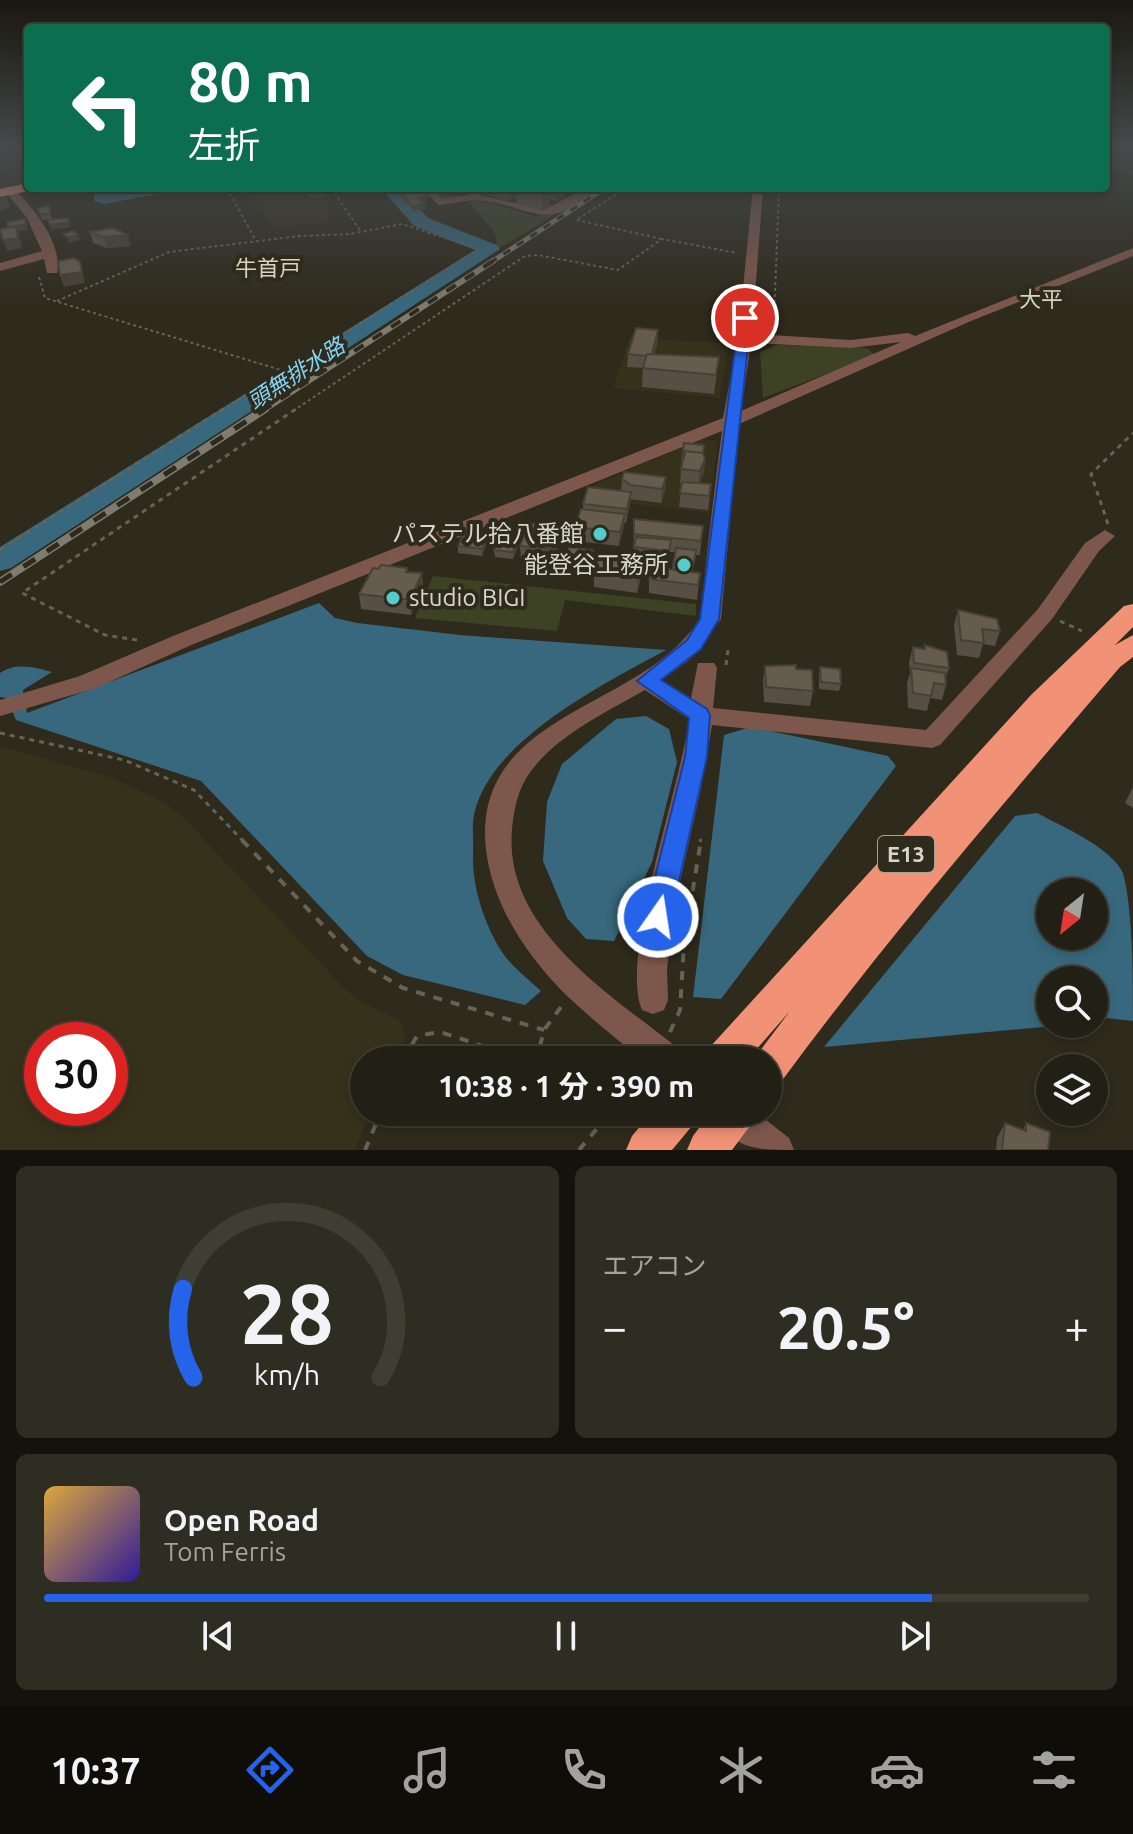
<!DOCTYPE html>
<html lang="ja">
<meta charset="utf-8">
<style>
body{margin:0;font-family:Ubuntu,"Noto Sans JP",sans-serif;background:#2e2d22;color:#f1f3f6;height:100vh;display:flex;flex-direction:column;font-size:30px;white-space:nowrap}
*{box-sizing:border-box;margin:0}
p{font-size:26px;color:#a2a3a0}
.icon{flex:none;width:44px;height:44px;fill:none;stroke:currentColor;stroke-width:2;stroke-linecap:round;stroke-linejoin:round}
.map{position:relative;height:1150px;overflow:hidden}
.drawer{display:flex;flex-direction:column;gap:16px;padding:16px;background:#13120c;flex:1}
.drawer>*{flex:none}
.hud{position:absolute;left:24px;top:24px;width:1086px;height:168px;border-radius:8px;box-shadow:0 4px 12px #0003,0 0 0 2px #3f3e34;background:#0b6e4f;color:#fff;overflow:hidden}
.needle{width:52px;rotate:210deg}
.tools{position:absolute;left:1036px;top:878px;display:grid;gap:16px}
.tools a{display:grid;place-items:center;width:72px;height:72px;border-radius:50%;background:#222015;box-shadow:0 4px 12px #0003,0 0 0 2px #3f3e34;font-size:40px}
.speed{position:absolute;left:24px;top:1022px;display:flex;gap:16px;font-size:40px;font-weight:700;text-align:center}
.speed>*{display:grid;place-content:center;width:104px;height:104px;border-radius:50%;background:#222015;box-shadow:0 4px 12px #0003,0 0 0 2px #3f3e34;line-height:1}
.speed .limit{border:12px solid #d22;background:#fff;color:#111}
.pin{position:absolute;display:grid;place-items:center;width:68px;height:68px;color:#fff;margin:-34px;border:4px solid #fff;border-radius:50%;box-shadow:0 2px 8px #0007}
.me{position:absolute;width:88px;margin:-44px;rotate:13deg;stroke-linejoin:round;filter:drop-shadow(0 0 6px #0008)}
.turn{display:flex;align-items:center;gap:28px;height:168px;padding:0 32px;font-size:36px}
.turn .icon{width:104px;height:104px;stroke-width:2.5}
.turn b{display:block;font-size:56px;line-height:68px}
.big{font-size:60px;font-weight:700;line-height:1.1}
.drawer .tile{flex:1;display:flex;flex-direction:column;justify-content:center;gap:12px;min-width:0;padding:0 28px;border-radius:12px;background:#2e2d22}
.drawer .dial{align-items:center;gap:0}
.dial svg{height:208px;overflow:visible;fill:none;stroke:#3f3e34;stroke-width:7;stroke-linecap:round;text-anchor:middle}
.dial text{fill:#f1f3f6;stroke:none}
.song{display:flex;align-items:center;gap:24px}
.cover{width:96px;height:96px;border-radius:12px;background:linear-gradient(135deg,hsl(40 70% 55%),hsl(250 70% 35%))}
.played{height:8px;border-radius:4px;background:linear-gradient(90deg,#2563eb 85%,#3f3e34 85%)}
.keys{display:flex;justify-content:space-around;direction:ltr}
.heat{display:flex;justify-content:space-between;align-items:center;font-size:44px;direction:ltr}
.drawer .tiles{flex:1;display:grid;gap:16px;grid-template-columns:1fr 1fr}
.tile:last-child{grid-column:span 2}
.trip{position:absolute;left:350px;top:1046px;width:432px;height:80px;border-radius:40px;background:#222015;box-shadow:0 4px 12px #0003,0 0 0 2px #3f3e34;font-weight:700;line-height:80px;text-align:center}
.tabs{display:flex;height:128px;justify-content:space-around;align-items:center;background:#0e0d08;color:#a2a3a0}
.tabs .icon{width:56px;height:56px}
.tabs .current{color:#2563eb}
.tabs b{font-size:36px;color:#f1f3f6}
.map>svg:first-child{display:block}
</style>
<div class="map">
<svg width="1133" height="1150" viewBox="0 0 1133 1150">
<rect width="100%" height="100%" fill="#2e2a1c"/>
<path fill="#36311b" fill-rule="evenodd" d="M245 188H323L331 199 327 223 274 226Z
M630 336 729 344 720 398 613 388Z
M701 439 717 441 710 513 588 499 592 486Z
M0 746 113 778 166 803 182 816 343 987 359 1001 400 1020 405 1037 394 1060H364V1112H371L354 1150H0ZM42 1040H110V1108H42Z"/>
<path fill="#3d4225" d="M478 199 534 216 556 214 498 249 494 231 468 201Z
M777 345 867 348 875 355 763 398 760 352Z
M433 576 696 604V616L565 600 557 631 415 618Z"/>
<path fill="#38687d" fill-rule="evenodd" d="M95 188H186V189L104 204 94 201Z
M319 603 335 618 357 623 460 635 666 650C605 683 493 739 475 811 471 824 474 841 473 854 472 886 484 924 502 952 511 966 528 979 541 991L525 1005 403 975 367 956 201 781 16 720 7 698 0 697V673C15 662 35 667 52 672L23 690 27 713Z
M646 716 669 729 677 762 652 862 614 941 586 939 567 918 543 861 547 802 562 764 616 719Z
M751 727 888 756 896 766 721 999 693 997 724 735Z
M1037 813C1061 826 1111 847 1123 873 1133 910 1133 979 1133 1021L1106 1018 1094 1021V980H1050V1024H1076L824 1047 1015 816ZM1094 892V936H1050V892Z"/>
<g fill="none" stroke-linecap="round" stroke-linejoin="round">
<path fill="#38687d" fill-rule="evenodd" d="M381 188H400L428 218 497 245 500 249 11 568 0 571V547L475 250 414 226Z"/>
<path stroke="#666356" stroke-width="2" stroke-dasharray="3 3" stroke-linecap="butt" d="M1106 166 1133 172
M227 188 256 241
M331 188 361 232
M626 188 576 220 662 239
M39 277 45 298 284 371 220 411
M57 301 169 252 299 236 350 234 402 224 479 249 284 371
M761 319 774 320 779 188
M293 411 525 256 538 255 618 270 662 239 737 253"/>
<path stroke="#666356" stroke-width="3" stroke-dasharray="5 5" stroke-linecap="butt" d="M1108 524 1091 474 1133 433
M0 550 223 409
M1060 621 1082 631
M137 640 105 635 22 593 296 409
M726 665 728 650
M0 733 124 760 194 790 244 842
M700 842 701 839"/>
<path stroke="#666356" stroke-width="4" stroke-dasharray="9 9" stroke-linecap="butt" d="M242 840 357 961 403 988 544 1030
M670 1032 680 1010 684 944 701 840
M403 1060 417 1036 440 1032 526 1060 539 1050 544 1030 564 1003
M365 1150 381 1112
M579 1150 611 1112"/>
<path fill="#7e574c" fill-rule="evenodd" d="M420 188H431L442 198 468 195 463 188H474L480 195 544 210 585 188H598C544 237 533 204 476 200 465 200 451 204 439 205Z
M753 188H763L752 334 851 340 908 333 915 336 1133 248V256L971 321 739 424 721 619 689 660 662 680 691 698 698 663H714L717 668 713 708 926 730 1038 609 1085 543 1105 530 1115 536 1099 551 1052 619 940 745 932 748 712 725 701 789 674 909 667 969 668 1000 664 1010 653 1014 642 1010C619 957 681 786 689 719L645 690C605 713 559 734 531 771 518 788 514 809 512 829 503 930 612 995 679 1049L684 1060C672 1060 659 1062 647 1060 636 1058 574 1003 563 992 525 953 493 905 486 850 472 723 615 711 681 642 687 635 697 626 700 618 705 602 704 580 706 563 711 519 716 475 722 431L189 646 96 688 0 716V700L80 676 173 636 723 418 738 338ZM901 342 741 411 751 343 851 348Z
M6 189H14C34 208 63 244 57 273H47L44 259 0 271V263L42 251 27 218 5 191Z
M714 1112H756L789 1138 794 1150C759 1150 729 1150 714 1112Z"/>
<path fill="#f19276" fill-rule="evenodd" d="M28 183V188L33 190 0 197V189Z
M1133 604V627L1115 645 1133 635V657L1120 667C1004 803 887 938 781 1082L768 1087V1060H753L790 1011 747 1060H704L710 1047 1031 695 1124 606Z
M652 1112H698L692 1126 672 1150H626L632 1136Z
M711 1112H756L750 1126 732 1150H687L693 1136Z"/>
<g stroke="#7e7b6f" stroke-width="5">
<path id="rail-far2" d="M490 263 605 188"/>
</g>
<g stroke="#7e7b6f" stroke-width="6">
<path id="rail-far1" d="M262 411 493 261"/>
</g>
<g stroke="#7e7b6f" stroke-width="8">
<path id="rail" d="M0 582 265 409"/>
</g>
<use href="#rail-far2" stroke="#2e2a1c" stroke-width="3" stroke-dasharray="8" stroke-linecap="butt"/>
<use href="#rail-far1" stroke="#2e2a1c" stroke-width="4" stroke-dasharray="11" stroke-linecap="butt"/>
<use href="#rail" stroke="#2e2a1c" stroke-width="5" stroke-dasharray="14" stroke-linecap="butt"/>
</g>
<path fill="#574f43" d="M303 188H326L327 196 310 198Z
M393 188H420L427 197 428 202H423L425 209 413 211Z
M434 188H449L454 192V197L442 198Z
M479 188H550V191L565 197 556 201 550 199V207L542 211 516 203V198L509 201 479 193Z
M49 206 52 219 42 220 38 208Z
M90 232 131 246 107 248 93 243Z
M658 342 654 354 719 357 714 394 642 387 643 368 627 367 628 354Z
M703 454 705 459 704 472 699 483 711 484 708 510 679 507 682 483H680L682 457Z
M666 477 665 491 661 503 630 499V505L626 523H624L619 546 575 541V527L583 509V504L621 491 622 479Z
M634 519 703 526 700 555H696L692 572 700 573 697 600 649 593V579L672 570 675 552H670L668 565 633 561Z
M560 527V541L552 564 521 560 520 546Z
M519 537V544L513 559 495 557 494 550Z
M486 545 482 556 458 553V546Z
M593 558 589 571 565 567V560Z
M642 563 641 577 637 593 594 587V573Z
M408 572 422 573 423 588 411 615 361 609 359 594Z
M958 610 1000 631 995 646 983 644 979 658 957 655 954 625Z
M925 645 949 668 946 677V685L942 700 930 698 927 711 908 708 907 683 910 674 909 662 913 647 924 649Z
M765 666 796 669 813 691 810 706 764 702 763 680Z
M820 667 841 684 839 691 819 689V675Z
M1133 787V808L1125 803Z
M1005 1123 1023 1130 1026 1123 1048 1150H996L997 1138Z"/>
<path fill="#474037" d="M247 188H268L269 192 248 194Z
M308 188H326L327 196 310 198Z
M508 188H515L516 198 509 201Z
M542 188H550V207L542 211Z
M454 192V197L442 198 441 193Z
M565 192V197L556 201V196Z
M6 196 10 207 0 210V199Z
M427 197 428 202 419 203V198Z
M425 204V209L413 211 412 206Z
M69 222 71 227 52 230 50 225Z
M26 224 28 230 18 231 22 248 7 251 3 240 8 227Z
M78 235 80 240 69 243 67 237Z
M128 235 131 246 107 248 104 237Z
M80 262 85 283 64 287 60 275Z
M658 330V342L651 369V356Z
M705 459 704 472 698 485 700 471Z
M666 477 665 491 661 503 662 489Z
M631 492 630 505 626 523 627 509Z
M625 514 624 528 619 546 620 532Z
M560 527V541L552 564V549Z
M486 537V545L482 556V549Z
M519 537V544L513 559V552Z
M593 550V558L589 571V563Z
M642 563 641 577 637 593 638 578Z
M422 573 423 588 411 615 410 600Z"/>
<path fill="#655c4e" stroke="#474037" stroke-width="2" d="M397 188H420L427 197 419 198 425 204 412 206Z
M437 188H449L454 192 441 193Z
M554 189 565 192 556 196 550 194V191Z
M49 206 50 214H40L38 208Z
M67 218 69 222 50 225 48 220Z
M25 219 26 224 8 227 7 222Z
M16 227 18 238 3 240 0 229Z
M113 228 128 235 104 237 90 232Z
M73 231 78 235 67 237 63 234Z
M74 258 80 262 82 272 60 275 58 261Z
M636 328 658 330 652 354H647L646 356 628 354Z
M647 354 719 357 716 375 643 368Z
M684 443 704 445 703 453 685 451 684 457H682Z
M685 451 703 453 705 459 700 471 681 469Z
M624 472 666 477 662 489 631 485 622 479Z
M682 482 711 484 709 496 680 493Z
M588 487 631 492 627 509 583 504Z
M581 509 625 514 620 532 575 527Z
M634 519 703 526 701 541 634 534Z
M529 523 560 527 552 549 520 546Z
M463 535 486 537 482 549 458 546Z
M501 535 519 537 513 552 494 550Z
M636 537 671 540 669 551 634 547Z
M569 547 593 550 589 563 565 560Z
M676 548 696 550 693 567 673 565Z
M598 558 642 563 638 578 594 573Z
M381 565 408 568 406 572 422 573 410 600 359 594 373 568 378 569Z
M652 567 700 573 698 585 649 579Z
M958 610 997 619 1000 631 982 629 984 643 961 640Z
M925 645 947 652 949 668 914 663 913 647 925 649Z
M796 665V669L812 670 813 691 766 687 765 666Z
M820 667 840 669 841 684 821 682Z
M911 668 945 673 946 685 934 683 931 696 913 693Z
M1005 1123 1026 1131V1123L1050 1132 1048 1150H1002Z"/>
<linearGradient id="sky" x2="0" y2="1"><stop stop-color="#19170f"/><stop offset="0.48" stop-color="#464a4b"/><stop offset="1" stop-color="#464a4b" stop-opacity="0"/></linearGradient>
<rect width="1133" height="307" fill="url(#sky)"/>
<path fill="#2563eb" stroke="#184099" stroke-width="2" d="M745 314 751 318 719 619 701 649 661 680 707 709 710 715 707 757 671 917 667 925 658 928 649 925 645 917 685 757 689 718 637 681 687 640 700 619 739 318Z"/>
<g fill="#52cdce" stroke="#2e2a1c" stroke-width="3">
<circle cx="600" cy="534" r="8"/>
<circle cx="684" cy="565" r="8"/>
<circle cx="393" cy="598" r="8"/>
</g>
<g text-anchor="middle" stroke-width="8" stroke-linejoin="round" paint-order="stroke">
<g font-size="22" fill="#d8d4c1" stroke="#2e2a1c">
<text x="268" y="276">牛首戸</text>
<text x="1041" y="307">大平</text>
</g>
<g font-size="22" font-style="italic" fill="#84d4f6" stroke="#2e2a1c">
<text transform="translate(296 373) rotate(-33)" y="8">頭無排水路</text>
</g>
<rect fill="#2e2a1c" stroke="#a4a297" stroke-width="2" x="878" y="836" width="56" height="36" rx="6"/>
<g font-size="22" font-weight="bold" fill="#d7d5cc">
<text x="906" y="862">E13</text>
</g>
<g font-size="24" fill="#d7d5cc" stroke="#2e2a1c" text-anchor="end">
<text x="584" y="542">パステル拾八番館</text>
<text x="668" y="573">能登谷工務所</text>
<text x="409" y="606" text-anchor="start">studio BIGI</text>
</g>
</g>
</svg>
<div class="tools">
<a><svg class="needle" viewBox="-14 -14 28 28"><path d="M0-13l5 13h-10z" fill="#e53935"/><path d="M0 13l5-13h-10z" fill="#a2a3a0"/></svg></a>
<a><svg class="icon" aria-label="search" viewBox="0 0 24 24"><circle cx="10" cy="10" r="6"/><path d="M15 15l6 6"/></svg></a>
<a><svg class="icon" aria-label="layers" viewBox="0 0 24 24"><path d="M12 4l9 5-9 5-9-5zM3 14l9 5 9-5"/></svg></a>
</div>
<div class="speed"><div class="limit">30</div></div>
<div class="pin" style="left:745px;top:318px;background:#d93025"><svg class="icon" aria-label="arrive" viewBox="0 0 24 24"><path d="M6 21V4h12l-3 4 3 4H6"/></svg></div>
<svg class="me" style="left:658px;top:917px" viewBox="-20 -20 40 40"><circle r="17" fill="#2563eb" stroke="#fff" stroke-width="3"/><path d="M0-11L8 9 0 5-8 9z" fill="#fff"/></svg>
<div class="trip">10:38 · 1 分 · 390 m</div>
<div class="hud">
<div class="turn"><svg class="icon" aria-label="left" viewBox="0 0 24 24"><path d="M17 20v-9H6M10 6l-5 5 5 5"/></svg><div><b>80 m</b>左折</div></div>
</div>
</div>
<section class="drawer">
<div class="tiles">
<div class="tile dial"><svg viewBox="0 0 100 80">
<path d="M14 69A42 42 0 1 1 86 69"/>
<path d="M14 69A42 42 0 0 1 10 35" stroke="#2563eb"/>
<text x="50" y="56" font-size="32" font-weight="700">28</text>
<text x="50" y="72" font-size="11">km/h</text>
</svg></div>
<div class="tile"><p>エアコン</p>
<div class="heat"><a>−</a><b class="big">20.5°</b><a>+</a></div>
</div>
<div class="tile">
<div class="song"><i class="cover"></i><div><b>Open Road</b><p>Tom Ferris</p></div></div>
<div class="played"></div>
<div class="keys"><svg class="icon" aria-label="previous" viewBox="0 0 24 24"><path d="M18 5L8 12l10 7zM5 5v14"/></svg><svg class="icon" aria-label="pause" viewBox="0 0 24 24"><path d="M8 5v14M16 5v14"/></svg><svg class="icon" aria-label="next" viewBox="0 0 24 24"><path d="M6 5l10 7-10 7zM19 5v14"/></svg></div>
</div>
</div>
</section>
<nav class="tabs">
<b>10:37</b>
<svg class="icon current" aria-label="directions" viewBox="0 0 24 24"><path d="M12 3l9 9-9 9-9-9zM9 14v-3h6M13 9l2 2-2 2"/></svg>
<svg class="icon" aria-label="music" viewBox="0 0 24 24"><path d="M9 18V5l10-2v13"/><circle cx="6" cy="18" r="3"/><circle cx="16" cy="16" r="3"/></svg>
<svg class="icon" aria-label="phone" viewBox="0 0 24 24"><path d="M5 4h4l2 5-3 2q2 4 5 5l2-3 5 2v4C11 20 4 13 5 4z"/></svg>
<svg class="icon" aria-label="climate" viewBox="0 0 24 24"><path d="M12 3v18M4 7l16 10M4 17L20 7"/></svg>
<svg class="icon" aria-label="car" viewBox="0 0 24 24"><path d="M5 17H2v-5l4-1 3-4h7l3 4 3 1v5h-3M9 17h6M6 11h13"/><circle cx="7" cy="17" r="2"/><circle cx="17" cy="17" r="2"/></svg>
<svg class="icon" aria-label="filters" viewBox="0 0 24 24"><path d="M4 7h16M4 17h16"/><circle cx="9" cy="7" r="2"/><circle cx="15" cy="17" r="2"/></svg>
</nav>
